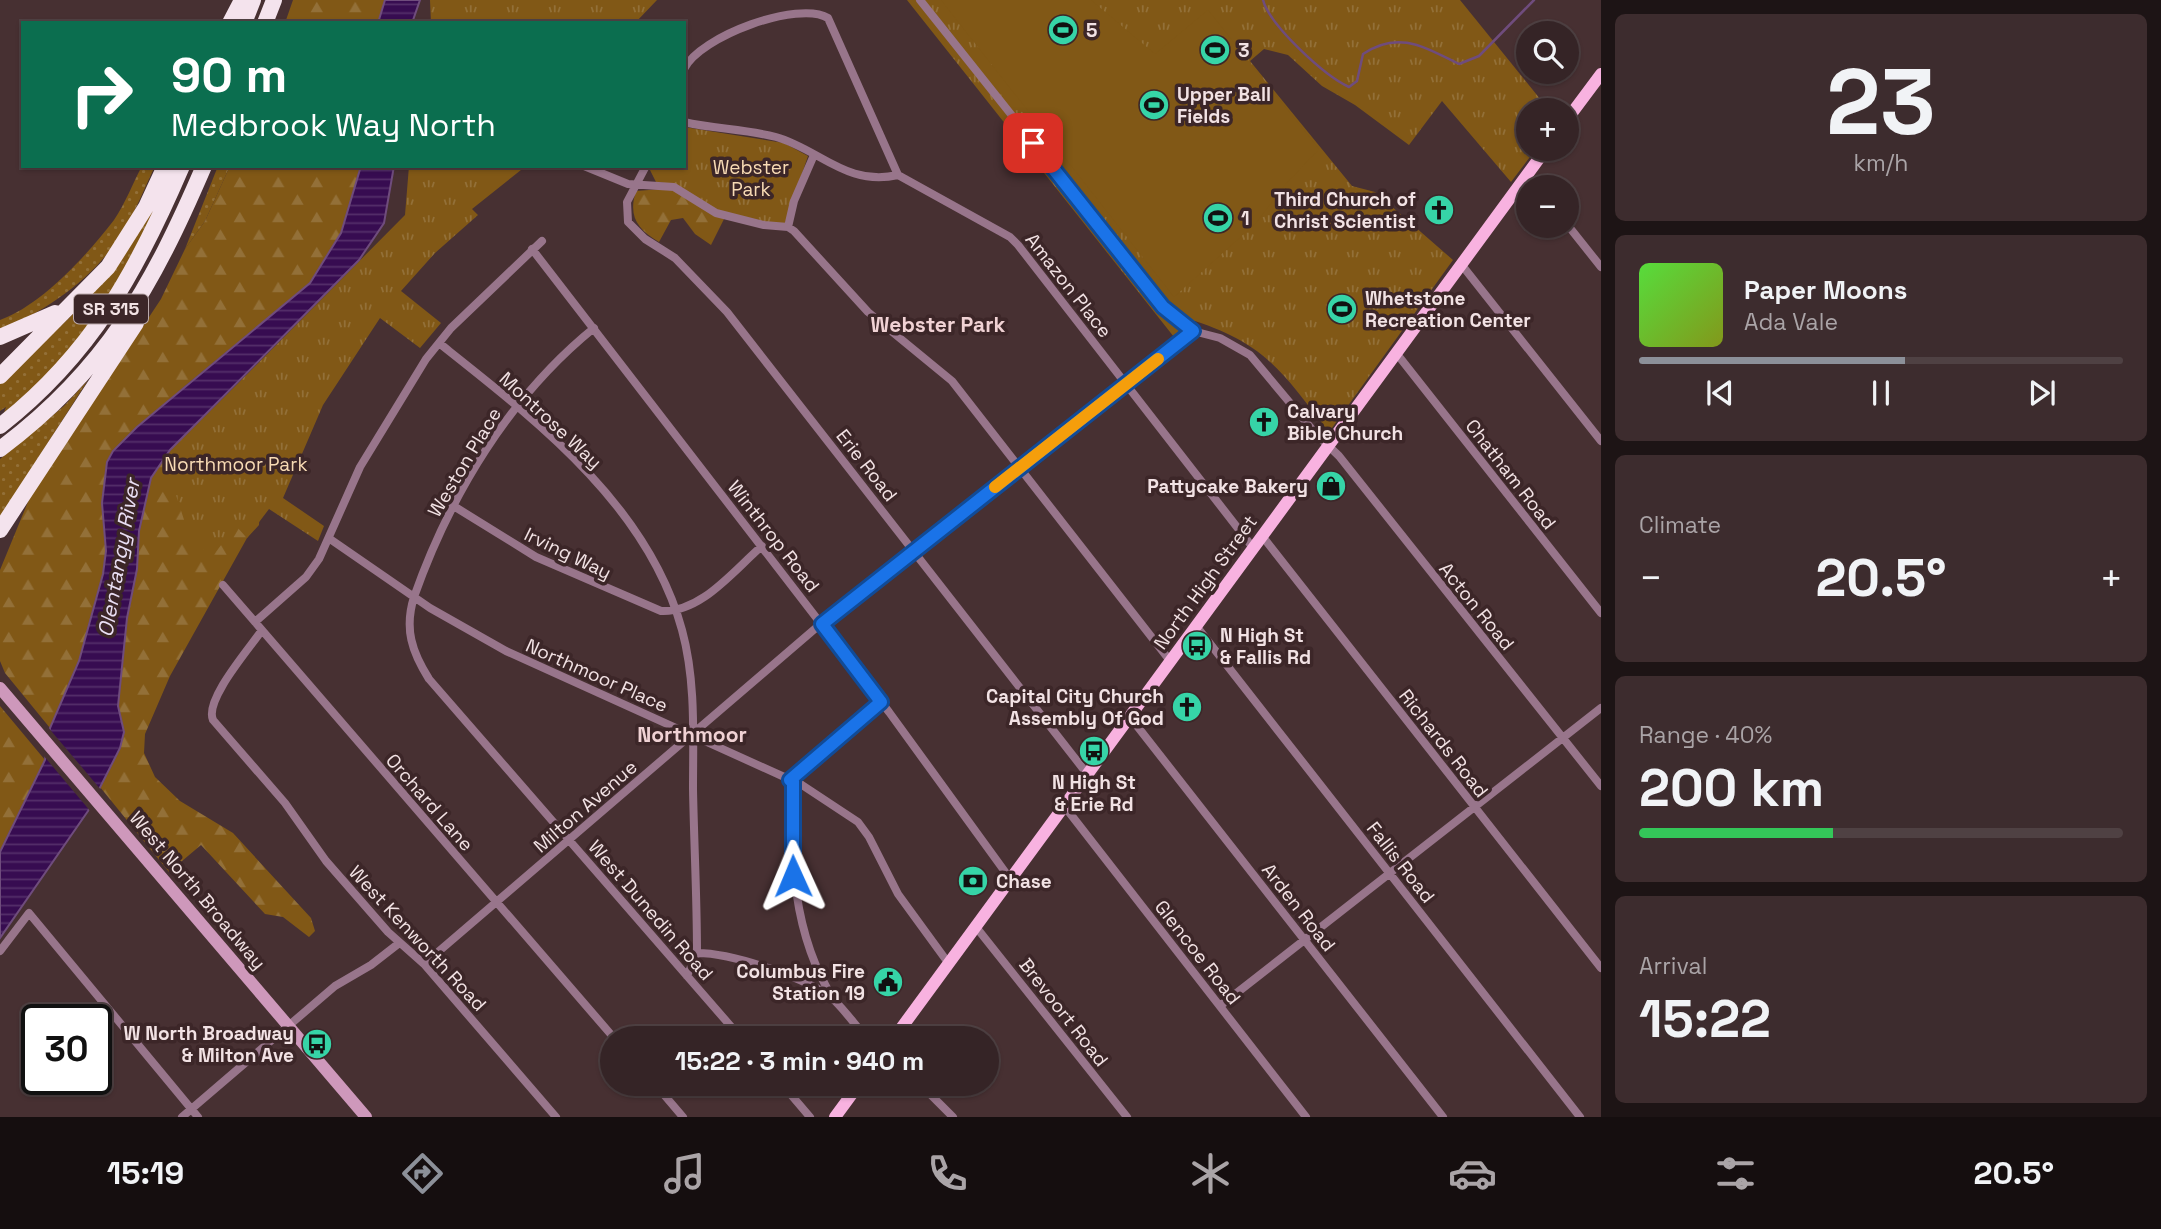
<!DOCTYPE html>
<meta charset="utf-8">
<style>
body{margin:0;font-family:"Space Grotesk",sans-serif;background:#3d2c2e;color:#f1f3f6;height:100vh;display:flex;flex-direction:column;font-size:26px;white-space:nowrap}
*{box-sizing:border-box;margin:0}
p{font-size:23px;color:#aaa4a7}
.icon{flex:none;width:38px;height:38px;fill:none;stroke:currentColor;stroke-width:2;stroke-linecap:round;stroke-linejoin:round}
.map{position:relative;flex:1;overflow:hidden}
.sheet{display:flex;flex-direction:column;gap:14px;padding:14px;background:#1d1415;width:560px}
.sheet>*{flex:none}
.hud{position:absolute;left:21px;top:21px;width:665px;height:147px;border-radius:0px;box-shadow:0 2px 5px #0004,0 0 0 2px #4f4143;background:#0b6e4f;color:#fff;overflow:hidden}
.fabs{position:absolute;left:1516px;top:21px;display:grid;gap:14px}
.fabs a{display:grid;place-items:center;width:63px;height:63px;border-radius:50%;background:#352426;box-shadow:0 2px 5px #0004,0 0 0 2px #4f4143;font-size:35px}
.speed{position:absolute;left:21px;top:1004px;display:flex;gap:14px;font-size:35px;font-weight:700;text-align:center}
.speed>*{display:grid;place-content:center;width:91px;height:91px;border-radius:50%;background:#352426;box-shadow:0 2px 5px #0004,0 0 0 2px #4f4143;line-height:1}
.speed .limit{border:4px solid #111;border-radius:10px;background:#fff;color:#111}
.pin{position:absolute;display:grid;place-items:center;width:60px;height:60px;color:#fff;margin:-30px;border-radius:14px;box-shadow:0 4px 10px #0006}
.me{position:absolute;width:77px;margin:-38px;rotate:359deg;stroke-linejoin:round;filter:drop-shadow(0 0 5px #0008)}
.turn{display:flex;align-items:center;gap:24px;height:147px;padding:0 35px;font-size:32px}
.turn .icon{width:91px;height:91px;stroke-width:2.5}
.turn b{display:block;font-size:49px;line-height:60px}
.big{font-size:52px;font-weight:800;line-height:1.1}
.sheet .widget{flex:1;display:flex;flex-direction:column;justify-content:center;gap:10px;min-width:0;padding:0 24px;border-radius:10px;background:#3d2c2e}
.sheet .dial{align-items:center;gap:0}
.dial b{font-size:91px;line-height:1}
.song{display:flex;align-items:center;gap:21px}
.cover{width:84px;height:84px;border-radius:10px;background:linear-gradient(135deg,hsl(110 70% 55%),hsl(70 70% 35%))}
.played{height:7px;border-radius:4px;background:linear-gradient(90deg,#8c9099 55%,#4f4143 55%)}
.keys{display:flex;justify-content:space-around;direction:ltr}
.heat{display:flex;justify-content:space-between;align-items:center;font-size:38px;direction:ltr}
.charge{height:10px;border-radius:5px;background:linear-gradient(90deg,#34c759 40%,#4f4143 0)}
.trip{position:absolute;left:600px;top:1026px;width:399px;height:70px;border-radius:35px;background:#352426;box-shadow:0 2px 5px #0004,0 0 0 2px #4f4143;font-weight:800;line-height:70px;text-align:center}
.dock{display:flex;height:112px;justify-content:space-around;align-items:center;background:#150e0f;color:#aaa4a7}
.dock .icon{width:49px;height:49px}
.dock .active{color:#8c9099}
.dock b{font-size:32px;color:#f1f3f6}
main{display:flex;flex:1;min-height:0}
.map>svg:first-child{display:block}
</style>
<main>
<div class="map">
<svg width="1601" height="1117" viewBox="0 0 1601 1117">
<defs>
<pattern id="grass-dots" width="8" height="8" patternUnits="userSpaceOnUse" patternTransform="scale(1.75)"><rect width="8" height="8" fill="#815816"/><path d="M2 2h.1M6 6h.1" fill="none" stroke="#937038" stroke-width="1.8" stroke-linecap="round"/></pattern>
<pattern id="forest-firs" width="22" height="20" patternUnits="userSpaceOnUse" patternTransform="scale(1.75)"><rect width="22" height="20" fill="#815816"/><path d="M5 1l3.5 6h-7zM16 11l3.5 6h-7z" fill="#937038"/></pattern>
<pattern id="park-tufts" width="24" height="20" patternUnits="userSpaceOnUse" patternTransform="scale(1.75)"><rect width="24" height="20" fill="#815816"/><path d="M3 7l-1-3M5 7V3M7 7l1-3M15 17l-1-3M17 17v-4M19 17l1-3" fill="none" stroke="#937038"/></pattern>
<pattern id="water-rules" width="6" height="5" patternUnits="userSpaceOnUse" patternTransform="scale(1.75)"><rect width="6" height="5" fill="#370c51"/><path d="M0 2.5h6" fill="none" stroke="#542f6a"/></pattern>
</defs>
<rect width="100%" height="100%" fill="#473032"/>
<path fill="url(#grass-dots)" d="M142 166H155C145 187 136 210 124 230 96 277 49 309 0 331V320C42 305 87 255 114 220 125 204 133 183 142 166Z
M171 166H176C147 226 122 290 79 342 57 368 30 391 4 413L6 407 0 411V383L70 317 99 286Z
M218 166H230L205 221 185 249Z
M88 380 0 518V459L64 406Z"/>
<path fill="url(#forest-firs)" d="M293 0H385L378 23H285Z
M230 166H361L341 233 310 283 185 386 113 451 102 503 106 551 103 574 79 661 50 728 5 673 0 661V570L30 497 161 299 185 249 205 221Z
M662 189 672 190 724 219 711 245 695 234 683 218 671 220 659 242C637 229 628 216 636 191Z
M256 366 267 368 259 525 247 538 170 676 145 734 144 753 155 777 180 801 233 833 311 918 315 931 309 937 283 917 265 914 201 845 169 872 100 787 124 732 118 706 127 618 137 569 139 531 151 478 170 450Z
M0 706 45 760 0 852Z"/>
<path fill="url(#park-tufts)" d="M430 0H657L635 23H431Z
M907 0H1460L1549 110H1528V149H1536L1511 182 1442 101 1409 145 1355 105 1322 86 1288 55 1264 49 1250 61 1352 186 1375 192 1453 260 1329 432C1283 374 1268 345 1195 321L1174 337Z
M684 127 784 143 808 156 785 223C762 224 731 217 710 207 690 197 679 183 656 182L650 170 651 166H684Z
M409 166H526L472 209 478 215 435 253 401 291 441 323 420 348 380 318 323 405 283 498 324 526 318 541 269 509 247 538 236 526 211 558 187 529 164 458 405 215Z"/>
<path fill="#815816" d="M941 0H1091L1155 54 1208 10 1319 149 1284 186 1256 223 1174 297Z"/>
<path fill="url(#water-rules)" stroke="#6f4c7d" stroke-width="2" d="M385 0H420L412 23H378Z
M361 166H394L384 223 359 260 170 450 151 478 139 531 137 569 127 618 118 706 124 732 120 748 88 811 0 938V852L45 760 50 728 79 661 103 574 106 551 102 503 107 462 113 451 137 427 310 283 341 233Z"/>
<path fill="#473032" d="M47 726 102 791 91 812 43 755Z"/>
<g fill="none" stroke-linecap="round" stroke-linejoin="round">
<path stroke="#6f4c7d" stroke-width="2.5" d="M1263 0C1270 26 1325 76 1349 87L1357 81 1363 54C1398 30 1424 47 1459 64L1479 56 1534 0"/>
<path stroke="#98758b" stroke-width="8" d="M920 0 1170 314 1193 331 1220 338 1250 355 1316 434 1339 456 1601 786
M684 69C700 36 799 0 828 18L898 175 1010 237 1018 245 1254 549
M684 122C714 129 745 129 776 137 819 149 847 187 898 175
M584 166 628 184 674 187 716 213 764 225 788 227 794 231 868 312 952 381 1171 662
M646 166 627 202 628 222 645 239 675 258 727 312 1088 775
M1527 175 1537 187
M1566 223 1601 267
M788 227 794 201 814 155
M532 249 889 712 1011 880
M1461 264 1601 441
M594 328C509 397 450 495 414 597 404 629 412 652 429 679L741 1038
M439 343C536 420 648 505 682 630 696 681 693 736 693 789 694 843 697 898 697 953L687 976
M1397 354 1601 613
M452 505 536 557 661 611C701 613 733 571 762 546
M1263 537 1601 968
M330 539 430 608 506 651 802 785 858 822 869 837 898 894 949 964
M223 585 614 1038
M255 622 306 577 319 559 360 467 426 359 451 328 542 241
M1197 627 1580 1117
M262 630C250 648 204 700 213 720L285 803 326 861 388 932 424 964 556 1117
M1130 717 1443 1117
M790 780 881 702
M793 781C790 856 792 934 834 1000
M1065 807 1306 1117
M976 927 1127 1117
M0 951 29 913 198 1117
M697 953C731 953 810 978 835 1001 846 1012 856 1026 867 1038
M424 964 852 597 1193 331
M1220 1006 1601 708
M654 1083 683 1117
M781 1083 810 1117
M919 1083 953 1117
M182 1117 335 986 371 965 398 944"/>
<path stroke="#ce98bb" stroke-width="12" d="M0 688 366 1117"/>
<path stroke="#f8b2e0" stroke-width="12" d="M1566 121 1601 74
M894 1038 1546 149
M835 1117 860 1083"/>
<path stroke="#f4e3ed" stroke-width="16" d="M230 23 242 0
M244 23 253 0
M265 23 274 0
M0 337 55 313
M0 376 108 267 146 207 165 166
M0 426C92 354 137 271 182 166
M0 449C106 370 153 285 204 166
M0 530 136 323"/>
</g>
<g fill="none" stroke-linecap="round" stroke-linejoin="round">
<g stroke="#114b97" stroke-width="18">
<path id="route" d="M793 876V781L790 780 881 702 822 624 1193 331 1163 307 1033 143"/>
</g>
<use href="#route" stroke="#1a73e8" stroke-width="12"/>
<path stroke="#f59e0b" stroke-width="12" d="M995 487 1158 359"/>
</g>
<defs>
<g id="stadium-disc" transform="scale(1.575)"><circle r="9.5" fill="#36d4a7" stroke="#3c2628"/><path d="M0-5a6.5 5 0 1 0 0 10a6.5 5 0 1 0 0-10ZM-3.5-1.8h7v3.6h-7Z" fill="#111"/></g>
<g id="church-disc" transform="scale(1.575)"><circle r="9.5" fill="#36d4a7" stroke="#3c2628"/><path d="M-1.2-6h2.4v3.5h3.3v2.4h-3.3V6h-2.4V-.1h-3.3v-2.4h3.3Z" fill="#111"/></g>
<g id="shop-disc" transform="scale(1.575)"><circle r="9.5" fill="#36d4a7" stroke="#3c2628"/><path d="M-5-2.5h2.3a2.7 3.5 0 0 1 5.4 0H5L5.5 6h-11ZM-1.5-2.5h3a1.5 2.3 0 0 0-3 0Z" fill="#111"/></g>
<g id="bus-disc" transform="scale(1.575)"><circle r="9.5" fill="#36d4a7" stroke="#3c2628"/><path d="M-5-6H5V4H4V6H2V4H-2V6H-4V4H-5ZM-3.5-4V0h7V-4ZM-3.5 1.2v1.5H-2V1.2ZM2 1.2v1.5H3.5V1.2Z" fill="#111"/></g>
<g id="bank-disc" transform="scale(1.575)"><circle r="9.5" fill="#36d4a7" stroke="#3c2628"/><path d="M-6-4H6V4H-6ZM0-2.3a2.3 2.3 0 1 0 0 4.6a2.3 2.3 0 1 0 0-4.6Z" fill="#111"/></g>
<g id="civic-disc" transform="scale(1.575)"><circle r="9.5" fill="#36d4a7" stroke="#3c2628"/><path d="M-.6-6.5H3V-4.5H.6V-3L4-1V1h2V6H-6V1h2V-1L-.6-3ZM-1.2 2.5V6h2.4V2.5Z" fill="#111"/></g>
</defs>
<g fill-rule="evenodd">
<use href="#stadium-disc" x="1063" y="30"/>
<use href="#stadium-disc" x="1215" y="50"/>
<use href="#stadium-disc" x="1154" y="105"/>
<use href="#church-disc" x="1439" y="210"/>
<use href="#stadium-disc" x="1218" y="218"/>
<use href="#stadium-disc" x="1342" y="309"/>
<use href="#church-disc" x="1264" y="422"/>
<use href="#shop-disc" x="1331" y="486"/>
<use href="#bus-disc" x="1197" y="646"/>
<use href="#church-disc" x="1187" y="707"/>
<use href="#bus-disc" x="1094" y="751"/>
<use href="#bank-disc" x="973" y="881"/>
<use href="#civic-disc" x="888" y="982"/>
<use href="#bus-disc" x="317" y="1044"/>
</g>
<g text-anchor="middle" stroke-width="7" stroke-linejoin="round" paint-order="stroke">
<rect fill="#3c2628" stroke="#bbaaac" stroke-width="2" x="74" y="294.5" width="74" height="29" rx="5"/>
<g font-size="18" font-weight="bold" fill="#f2e2e4">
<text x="111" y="315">SR 315</text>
</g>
<g font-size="19" font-weight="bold" fill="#f2e2e4" stroke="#3c2628" text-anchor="start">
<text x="1086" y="37">5</text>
<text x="1238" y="57">3</text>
<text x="1177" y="101">Upper Ball<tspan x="1177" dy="22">Fields</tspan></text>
<text x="1416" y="206" text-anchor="end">Third Church of<tspan x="1416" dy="22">Christ Scientist</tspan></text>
<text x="1241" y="225">1</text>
<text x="1365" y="305">Whetstone<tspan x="1365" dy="22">Recreation Center</tspan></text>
<text x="1287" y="418">Calvary<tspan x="1287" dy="22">Bible Church</tspan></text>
<text x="1308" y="493" text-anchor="end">Pattycake Bakery</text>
<text x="1220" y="642">N High St<tspan x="1220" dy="22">&amp; Fallis Rd</tspan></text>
<text x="1164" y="703" text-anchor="end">Capital City Church<tspan x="1164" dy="22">Assembly Of God</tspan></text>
<text x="1094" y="789" text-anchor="middle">N High St<tspan x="1094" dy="22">&amp; Erie Rd</tspan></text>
<text x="996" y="888">Chase</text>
<text x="865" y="978" text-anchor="end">Columbus Fire<tspan x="865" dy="22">Station 19</tspan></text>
<text x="294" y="1040" text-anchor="end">W North Broadway<tspan x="294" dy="22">&amp; Milton Ave</tspan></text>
</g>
<g font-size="19" fill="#f8dbb5" stroke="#3c2628">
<text x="751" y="174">Webster<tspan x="751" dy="22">Park</tspan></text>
<text x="236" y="471">Northmoor Park</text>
</g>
<g font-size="19" fill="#f2e2e4" stroke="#3c2628">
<text transform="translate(1069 285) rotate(52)" y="7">Amazon Place</text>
<text transform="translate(551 420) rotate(43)" y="7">Montrose Way</text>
<text transform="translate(464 462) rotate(-59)" y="7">Weston Place</text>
<text transform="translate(867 465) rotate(52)" y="7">Erie Road</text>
<text transform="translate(1511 474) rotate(52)" y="7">Chatham Road</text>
<text transform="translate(774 536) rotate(52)" y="7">Winthrop Road</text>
<text transform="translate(568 553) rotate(26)" y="7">Irving Way</text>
<text transform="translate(1205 582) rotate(-54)" y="7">North High Street</text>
<text transform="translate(1477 606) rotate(51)" y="7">Acton Road</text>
<text transform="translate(597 675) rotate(24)" y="7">Northmoor Place</text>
<text transform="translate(1444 743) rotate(52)" y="7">Richards Road</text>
<text transform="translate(430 802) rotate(49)" y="7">Orchard Lane</text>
<text transform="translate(585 806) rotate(-41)" y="7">Milton Avenue</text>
<text transform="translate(1401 862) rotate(52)" y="7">Fallis Road</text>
<text transform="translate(198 890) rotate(50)" y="7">West North Broadway</text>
<text transform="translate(1299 907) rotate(52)" y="7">Arden Road</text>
<text transform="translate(651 910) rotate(49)" y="7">West Dunedin Road</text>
<text transform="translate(418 938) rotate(47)" y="7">West Kenworth Road</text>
<text transform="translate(1198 952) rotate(52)" y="7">Glencoe Road</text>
<text transform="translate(1064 1012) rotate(52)" y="7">Brevoort Road</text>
</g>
<g font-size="21" font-weight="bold" fill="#f0d2d4" stroke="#3c2628">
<text x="938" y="332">Webster Park</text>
<text x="692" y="742">Northmoor</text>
</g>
<g font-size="21" font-style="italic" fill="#eadff4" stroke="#3c2628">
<text transform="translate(119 558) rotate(-80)" y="7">Olentangy River</text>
</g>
</g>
</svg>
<div class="fabs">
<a><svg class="icon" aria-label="search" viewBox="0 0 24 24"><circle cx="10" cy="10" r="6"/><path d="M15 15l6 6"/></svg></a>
<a>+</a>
<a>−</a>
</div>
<div class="speed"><div class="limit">30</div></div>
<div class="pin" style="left:1033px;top:143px;background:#d93025"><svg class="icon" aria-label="arrive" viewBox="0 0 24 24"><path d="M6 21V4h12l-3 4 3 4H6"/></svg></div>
<svg class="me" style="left:793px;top:876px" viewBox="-20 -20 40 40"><path d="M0-17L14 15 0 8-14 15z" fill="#1a73e8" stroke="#fff" stroke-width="4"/></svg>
<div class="trip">15:22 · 3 min · 940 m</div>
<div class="hud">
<div class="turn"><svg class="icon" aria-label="right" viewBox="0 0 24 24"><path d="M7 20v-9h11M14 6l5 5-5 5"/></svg><div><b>90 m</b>Medbrook Way North</div></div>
</div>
</div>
<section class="sheet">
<div class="widget dial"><b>23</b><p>km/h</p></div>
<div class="widget">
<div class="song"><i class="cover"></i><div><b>Paper Moons</b><p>Ada Vale</p></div></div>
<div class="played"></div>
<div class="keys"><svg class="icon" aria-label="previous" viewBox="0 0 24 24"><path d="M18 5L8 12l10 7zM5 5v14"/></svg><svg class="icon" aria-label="pause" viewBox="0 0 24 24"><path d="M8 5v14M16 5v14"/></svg><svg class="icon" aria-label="next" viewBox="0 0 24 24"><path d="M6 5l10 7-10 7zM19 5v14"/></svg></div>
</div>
<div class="widget"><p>Climate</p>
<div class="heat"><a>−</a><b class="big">20.5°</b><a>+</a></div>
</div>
<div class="widget"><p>Range · 40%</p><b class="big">200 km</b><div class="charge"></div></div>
<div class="widget"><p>Arrival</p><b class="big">15:22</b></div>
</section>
</main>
<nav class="dock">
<b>15:19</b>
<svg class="icon active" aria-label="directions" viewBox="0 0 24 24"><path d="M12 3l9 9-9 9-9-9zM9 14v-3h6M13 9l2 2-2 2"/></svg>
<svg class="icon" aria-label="music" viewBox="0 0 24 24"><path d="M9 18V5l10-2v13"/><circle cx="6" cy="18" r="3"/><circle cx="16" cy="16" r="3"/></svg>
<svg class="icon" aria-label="phone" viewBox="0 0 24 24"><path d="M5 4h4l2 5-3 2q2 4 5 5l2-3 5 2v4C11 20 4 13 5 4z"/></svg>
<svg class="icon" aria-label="climate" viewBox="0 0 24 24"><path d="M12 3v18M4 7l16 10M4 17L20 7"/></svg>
<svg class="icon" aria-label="car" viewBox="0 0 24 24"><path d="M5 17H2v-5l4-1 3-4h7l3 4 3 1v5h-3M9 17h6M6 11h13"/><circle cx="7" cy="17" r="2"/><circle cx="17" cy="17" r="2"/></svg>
<svg class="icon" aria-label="filters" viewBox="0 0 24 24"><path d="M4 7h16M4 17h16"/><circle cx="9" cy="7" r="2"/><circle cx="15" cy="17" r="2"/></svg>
<b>20.5°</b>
</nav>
